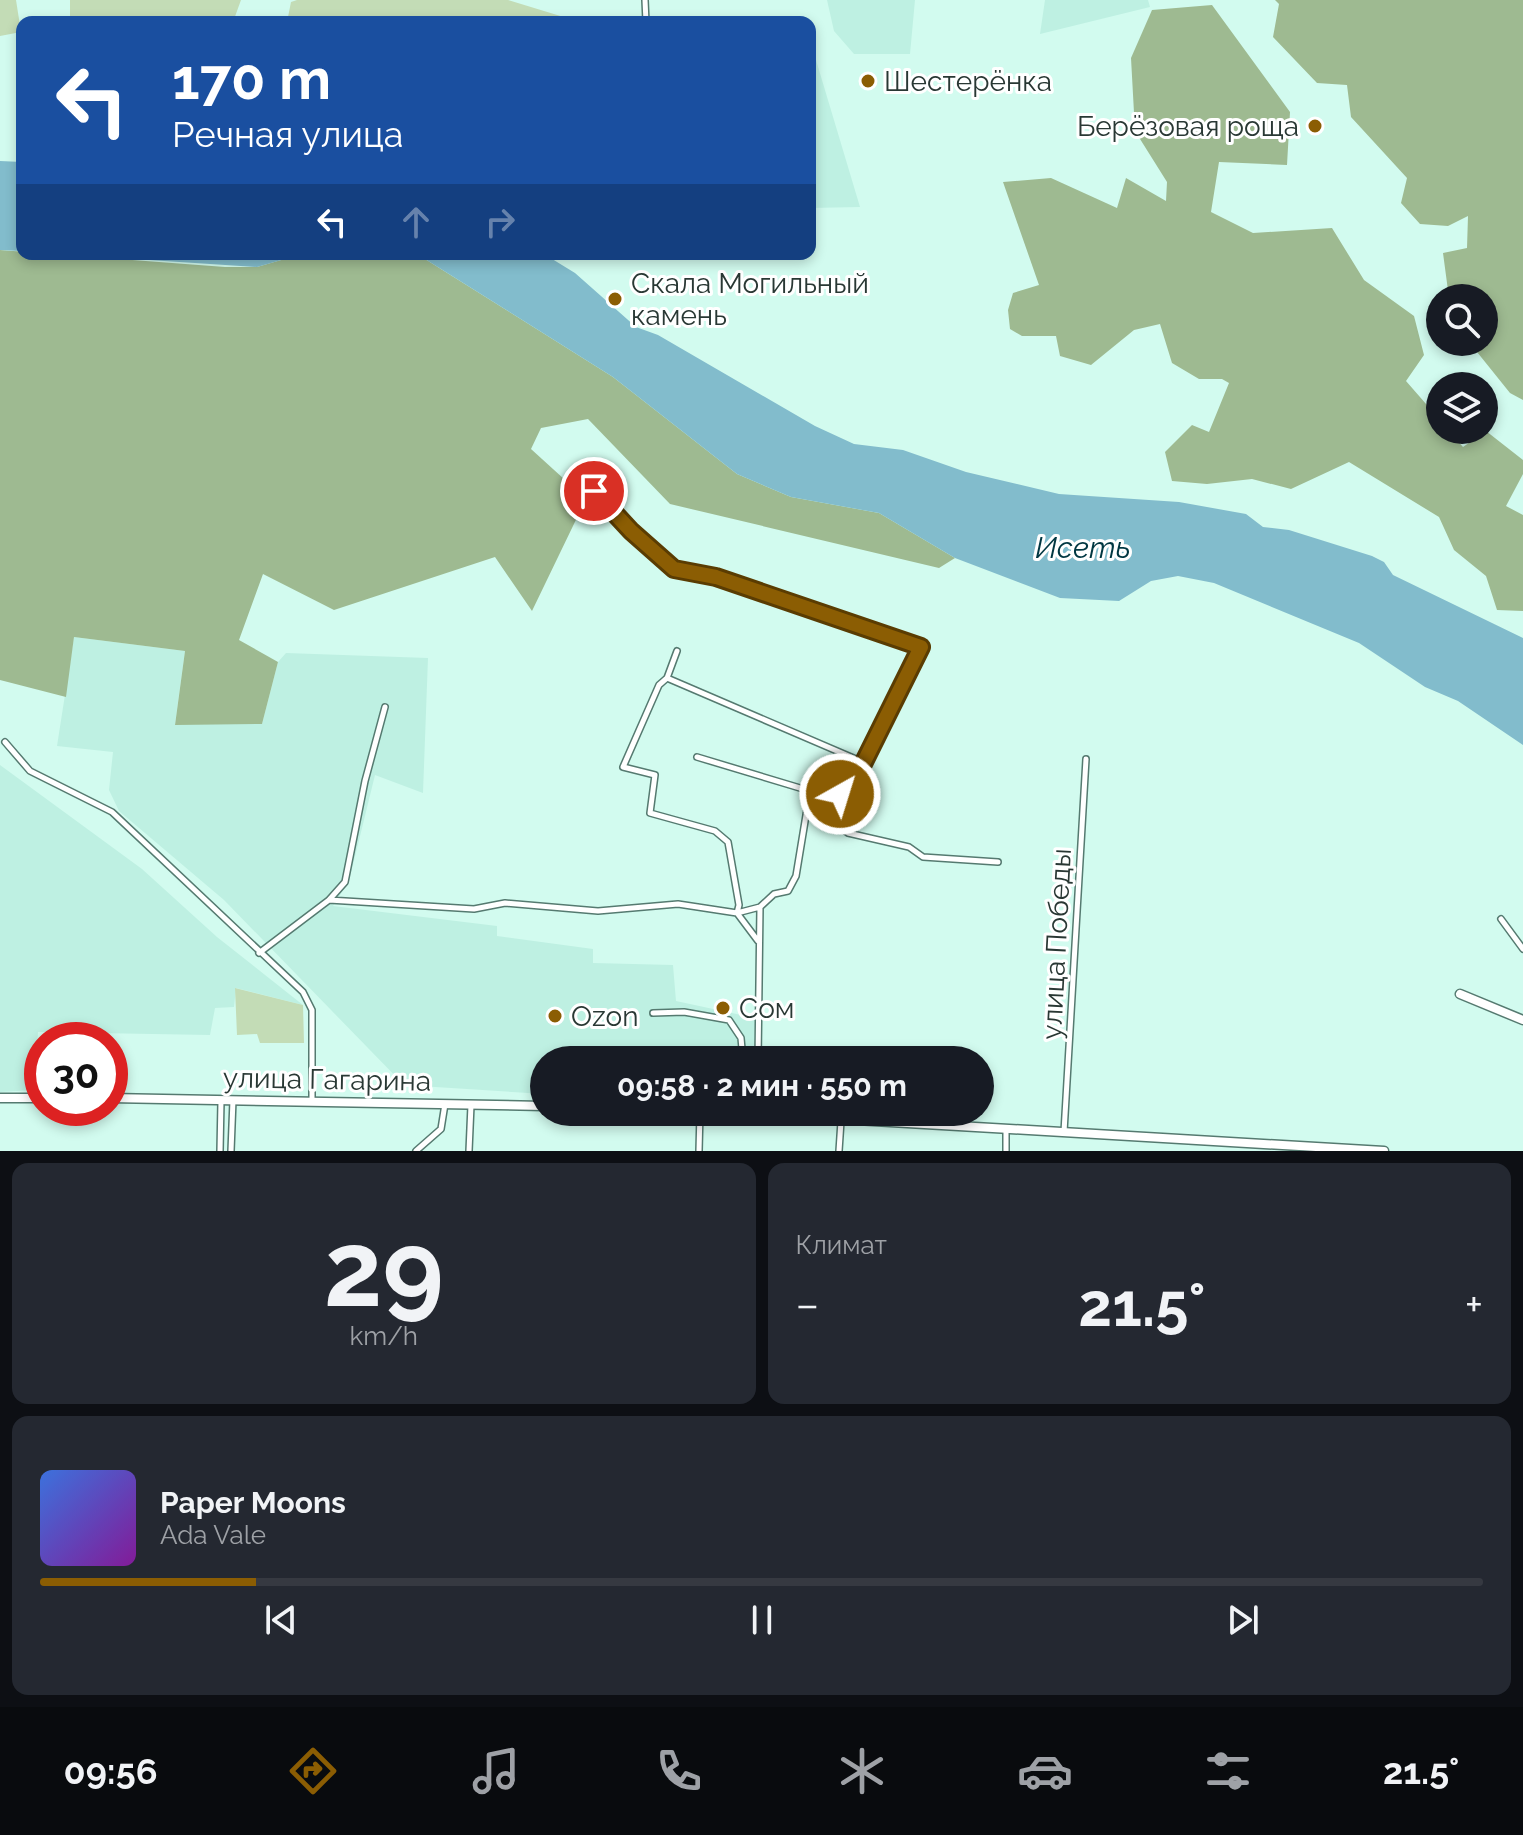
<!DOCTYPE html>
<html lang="ru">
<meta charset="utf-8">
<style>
body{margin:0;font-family:Raleway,sans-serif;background:#242831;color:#f1f3f6;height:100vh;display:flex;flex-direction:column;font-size:30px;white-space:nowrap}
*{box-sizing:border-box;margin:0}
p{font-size:26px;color:#9ea1a6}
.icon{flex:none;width:44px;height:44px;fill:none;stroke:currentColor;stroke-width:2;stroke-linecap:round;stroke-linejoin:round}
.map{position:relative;height:1151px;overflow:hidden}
.panel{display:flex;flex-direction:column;gap:12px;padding:12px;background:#0d0f14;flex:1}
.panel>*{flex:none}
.guide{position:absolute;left:16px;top:16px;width:800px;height:244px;border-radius:16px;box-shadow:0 4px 12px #0003;background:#1a4fa0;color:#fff;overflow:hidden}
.buttons{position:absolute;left:1426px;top:284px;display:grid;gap:16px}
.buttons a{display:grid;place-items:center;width:72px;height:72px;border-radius:50%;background:#171b24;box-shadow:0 4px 12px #0003;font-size:40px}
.speed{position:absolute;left:24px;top:1022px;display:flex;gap:16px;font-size:40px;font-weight:700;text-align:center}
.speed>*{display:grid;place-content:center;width:104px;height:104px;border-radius:50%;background:#171b24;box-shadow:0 4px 12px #0003;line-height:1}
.speed .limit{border:12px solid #d22;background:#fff;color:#111}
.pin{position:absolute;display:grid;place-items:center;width:68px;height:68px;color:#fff;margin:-34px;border:4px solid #fff;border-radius:50%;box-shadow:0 2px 8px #0007}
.me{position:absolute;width:88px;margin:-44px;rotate:39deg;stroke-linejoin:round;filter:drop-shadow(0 0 6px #0008)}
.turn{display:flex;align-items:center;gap:28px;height:168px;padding:0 24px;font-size:36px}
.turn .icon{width:104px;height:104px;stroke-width:2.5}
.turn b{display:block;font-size:56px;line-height:68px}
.lanes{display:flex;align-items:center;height:76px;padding:0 24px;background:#0003;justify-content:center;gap:40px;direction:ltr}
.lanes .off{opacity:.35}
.big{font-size:60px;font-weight:700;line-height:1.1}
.panel .widget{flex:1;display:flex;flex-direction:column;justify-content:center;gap:12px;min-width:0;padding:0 28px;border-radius:16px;background:#242831}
.panel .dial{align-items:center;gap:0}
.dial b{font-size:104px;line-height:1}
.song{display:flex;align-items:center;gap:24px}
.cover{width:96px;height:96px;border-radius:12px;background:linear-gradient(135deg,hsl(220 70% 55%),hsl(290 70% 35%))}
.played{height:8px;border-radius:4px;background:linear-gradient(90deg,#8b5d03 15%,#363941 15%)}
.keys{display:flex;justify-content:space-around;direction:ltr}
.heat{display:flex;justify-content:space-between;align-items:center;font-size:44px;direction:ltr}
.panel .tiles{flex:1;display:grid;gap:12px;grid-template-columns:1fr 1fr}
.widget:last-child{grid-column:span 2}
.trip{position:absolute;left:530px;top:1046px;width:464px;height:80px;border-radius:40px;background:#171b24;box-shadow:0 4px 12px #0003;font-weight:700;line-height:80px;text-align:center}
.tab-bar{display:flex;height:128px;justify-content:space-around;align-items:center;background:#090b0e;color:#9ea1a6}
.tab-bar .icon{width:56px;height:56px}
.tab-bar .on{color:#8b5d03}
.tab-bar b{font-size:36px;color:#f1f3f6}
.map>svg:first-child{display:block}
</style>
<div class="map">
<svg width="1523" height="1151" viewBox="0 0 1523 1151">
<rect width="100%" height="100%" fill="#d2fbef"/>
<path fill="#bef0e2" d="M827 0H915L910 54H854L834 31Z
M1045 0H1148L1150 7 1040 34Z
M810 60H816L860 207 810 208Z
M74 637 185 651 175 724H262L278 662 286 653 428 658 423 793 375 775 349 881 333 906 497 926V936L593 949V963L673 965 676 1001 755 1018 754 1060H544V1094L404 1085 224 900 119 811 109 790 113 752 57 746Z
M0 765 142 869 217 937 303 1005 236 988 234 1007 215 1008 210 1035 38 1032 34 1090 0 1092Z"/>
<path fill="#c3dcb6" d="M0 0H16L21 32 0 36Z
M70 0H241L233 22H70Z
M297 0H508L580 22H287L291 2Z
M235 988 303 1005 304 1043H260L257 1034 237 1035Z"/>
<path fill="#9eba91" d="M1275 0H1523V400L1510 393 1469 342H1484V298H1449L1443 253 1467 248 1468 216 1448 226 1420 224 1401 203 1407 178 1351 117 1347 85 1317 83 1273 37 1279 4Z
M1212 5 1290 112 1287 165 1219 162 1211 212 1253 233 1332 228 1364 280 1414 316 1424 355 1406 381 1440 420V430H1448L1463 447 1486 431 1523 460V474L1506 506 1523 515V611L1497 610 1486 576 1454 550 1439 517 1349 462 1291 489 1252 479 1207 484 1172 481 1165 452 1192 425 1209 432 1229 383 1222 379H1199L1172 363 1160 324 1134 330 1091 365 1060 356 1056 336H1022L1010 329 1008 310 1013 293 1039 285 1003 182 1051 178 1117 208 1126 178 1166 201 1167 182 1135 131 1131 58 1152 10Z
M0 250 225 267H257L302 254H417L613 377 737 474 791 497 879 513 955 558 939 568 670 504 588 419 541 428 531 449 586 499 532 611 495 557 334 610 263 574 239 640 278 662 262 724 175 725 185 651 74 637 66 697 0 680Z"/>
<path fill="#82bccc" d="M0 161 22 162V251L0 250Z
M57 254H302L257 267Z
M417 254H544L575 273 636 327 658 335 815 426 854 444 903 450 966 472 1059 494 1179 502 1246 514 1263 527 1289 530 1372 556 1384 562 1393 575 1523 638V745L1458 701 1425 687 1359 643 1214 583 1178 576 1151 581 1119 601 1060 598 955 558 879 513 791 497 737 474 613 377Z"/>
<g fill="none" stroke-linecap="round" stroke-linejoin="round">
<g stroke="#557a70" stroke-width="8">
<path id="street" d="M645 0 646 22
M576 470 631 531 674 569 716 577 921 647 851 788 840 794 810 791 796 876 788 891 774 894 760 907 758 1060
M667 678 677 651
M5 742 30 771 112 812 303 992 312 1010V1101
M697 757 810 791
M840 794 835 823 848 833 909 847 923 857 998 862
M329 900 474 909 505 903 598 911 678 904 737 913 760 907
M1501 919 1523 949
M758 941 737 913 739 905 728 842 715 831 650 813 655 775 623 767 659 685 667 678 865 763
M259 953 329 900 345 882 365 781 385 707
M653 1013 684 1012 729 1020 741 1038 743 1060
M1064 1132 1086 759
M220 1151 221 1101
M231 1151 233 1100
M416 1151 441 1129 445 1104
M469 1151 471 1105
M699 1151 700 1112
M839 1151 841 1121
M1006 1151V1129"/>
</g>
<g stroke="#557a70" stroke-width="11">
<path id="secondary" d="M1460 994 1523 1020
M0 1098H42
M110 1098 544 1106
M721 1112 1384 1151"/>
</g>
<use href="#street" stroke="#fff" stroke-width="5"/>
<use href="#secondary" stroke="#fff" stroke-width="8"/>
</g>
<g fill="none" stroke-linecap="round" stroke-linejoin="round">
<g stroke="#5a3c02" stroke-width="20">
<path id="route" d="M594 491 631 531 674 569 716 577 921 647 851 788 840 794"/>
</g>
<use href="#route" stroke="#8b5d03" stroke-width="14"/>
</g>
<g fill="#8b5d03" stroke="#fff" stroke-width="3">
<circle cx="868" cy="81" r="8"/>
<circle cx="1315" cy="126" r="8"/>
<circle cx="615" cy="299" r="8"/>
<circle cx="723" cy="1008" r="8"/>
<circle cx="555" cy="1016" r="8"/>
</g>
<g text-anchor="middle" stroke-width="6" stroke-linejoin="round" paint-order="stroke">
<g font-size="28" fill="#293834" stroke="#fff" text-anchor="start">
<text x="884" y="91">Шестерёнка</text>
<text x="1299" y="136" text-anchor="end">Берёзовая роща</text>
<text x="631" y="293">Скала Могильный<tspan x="631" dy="32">камень</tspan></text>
<text x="739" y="1018">Сом</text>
<text x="571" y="1026">Ozon</text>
</g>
<g font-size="28" fill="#293834" stroke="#fff">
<text transform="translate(1056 944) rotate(-87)" y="10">улица Победы</text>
<text transform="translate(327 1079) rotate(1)" y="10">улица Гагарина</text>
</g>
<g font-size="30" font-style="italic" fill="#003742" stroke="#fff">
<text x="1083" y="558">Исеть</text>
</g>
</g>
</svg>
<div class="buttons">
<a><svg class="icon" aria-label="search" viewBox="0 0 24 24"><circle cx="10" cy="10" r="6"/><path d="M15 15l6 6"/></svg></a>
<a><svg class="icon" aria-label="layers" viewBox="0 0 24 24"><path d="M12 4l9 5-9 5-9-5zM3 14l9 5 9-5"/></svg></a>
</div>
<div class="speed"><div class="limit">30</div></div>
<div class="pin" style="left:594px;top:491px;background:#d93025"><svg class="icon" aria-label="arrive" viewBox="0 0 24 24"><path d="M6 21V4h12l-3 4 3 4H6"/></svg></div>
<svg class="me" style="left:840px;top:794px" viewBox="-20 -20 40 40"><circle r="17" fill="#8b5d03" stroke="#fff" stroke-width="3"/><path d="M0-11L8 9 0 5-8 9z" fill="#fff"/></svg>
<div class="trip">09:58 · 2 мин · 550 m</div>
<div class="guide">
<div class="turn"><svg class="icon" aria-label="left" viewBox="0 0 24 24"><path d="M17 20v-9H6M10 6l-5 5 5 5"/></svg><div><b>170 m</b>Речная улица</div></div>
<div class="lanes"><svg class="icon" aria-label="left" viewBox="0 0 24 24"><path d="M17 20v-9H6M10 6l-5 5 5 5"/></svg><svg class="icon off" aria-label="ahead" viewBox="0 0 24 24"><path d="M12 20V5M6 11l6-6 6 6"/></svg><svg class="icon off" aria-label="right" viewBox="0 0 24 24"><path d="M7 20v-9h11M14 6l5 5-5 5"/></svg></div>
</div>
</div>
<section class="panel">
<div class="tiles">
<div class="widget dial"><b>29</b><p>km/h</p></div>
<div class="widget"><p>Климат</p>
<div class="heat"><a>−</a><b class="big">21.5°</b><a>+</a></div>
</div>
<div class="widget">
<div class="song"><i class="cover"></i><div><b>Paper Moons</b><p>Ada Vale</p></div></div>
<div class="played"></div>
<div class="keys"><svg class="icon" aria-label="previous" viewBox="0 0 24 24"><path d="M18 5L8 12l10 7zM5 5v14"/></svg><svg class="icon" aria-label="pause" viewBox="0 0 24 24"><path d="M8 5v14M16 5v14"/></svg><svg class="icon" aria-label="next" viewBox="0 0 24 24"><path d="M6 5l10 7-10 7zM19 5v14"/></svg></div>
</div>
</div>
</section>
<nav class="tab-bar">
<b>09:56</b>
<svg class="icon on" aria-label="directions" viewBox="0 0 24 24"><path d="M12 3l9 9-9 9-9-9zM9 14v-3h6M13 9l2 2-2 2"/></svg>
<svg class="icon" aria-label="music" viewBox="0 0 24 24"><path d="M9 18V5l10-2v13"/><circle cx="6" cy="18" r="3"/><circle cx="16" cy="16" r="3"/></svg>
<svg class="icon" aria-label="phone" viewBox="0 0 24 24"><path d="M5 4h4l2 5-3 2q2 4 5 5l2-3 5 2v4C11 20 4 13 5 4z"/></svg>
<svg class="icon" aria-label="climate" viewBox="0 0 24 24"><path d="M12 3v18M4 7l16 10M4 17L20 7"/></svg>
<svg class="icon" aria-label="car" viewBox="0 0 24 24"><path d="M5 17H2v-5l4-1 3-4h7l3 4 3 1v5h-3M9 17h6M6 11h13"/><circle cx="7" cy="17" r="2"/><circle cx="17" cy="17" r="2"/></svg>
<svg class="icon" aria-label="filters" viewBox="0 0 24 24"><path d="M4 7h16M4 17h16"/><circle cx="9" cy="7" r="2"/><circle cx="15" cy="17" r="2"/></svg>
<b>21.5°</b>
</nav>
